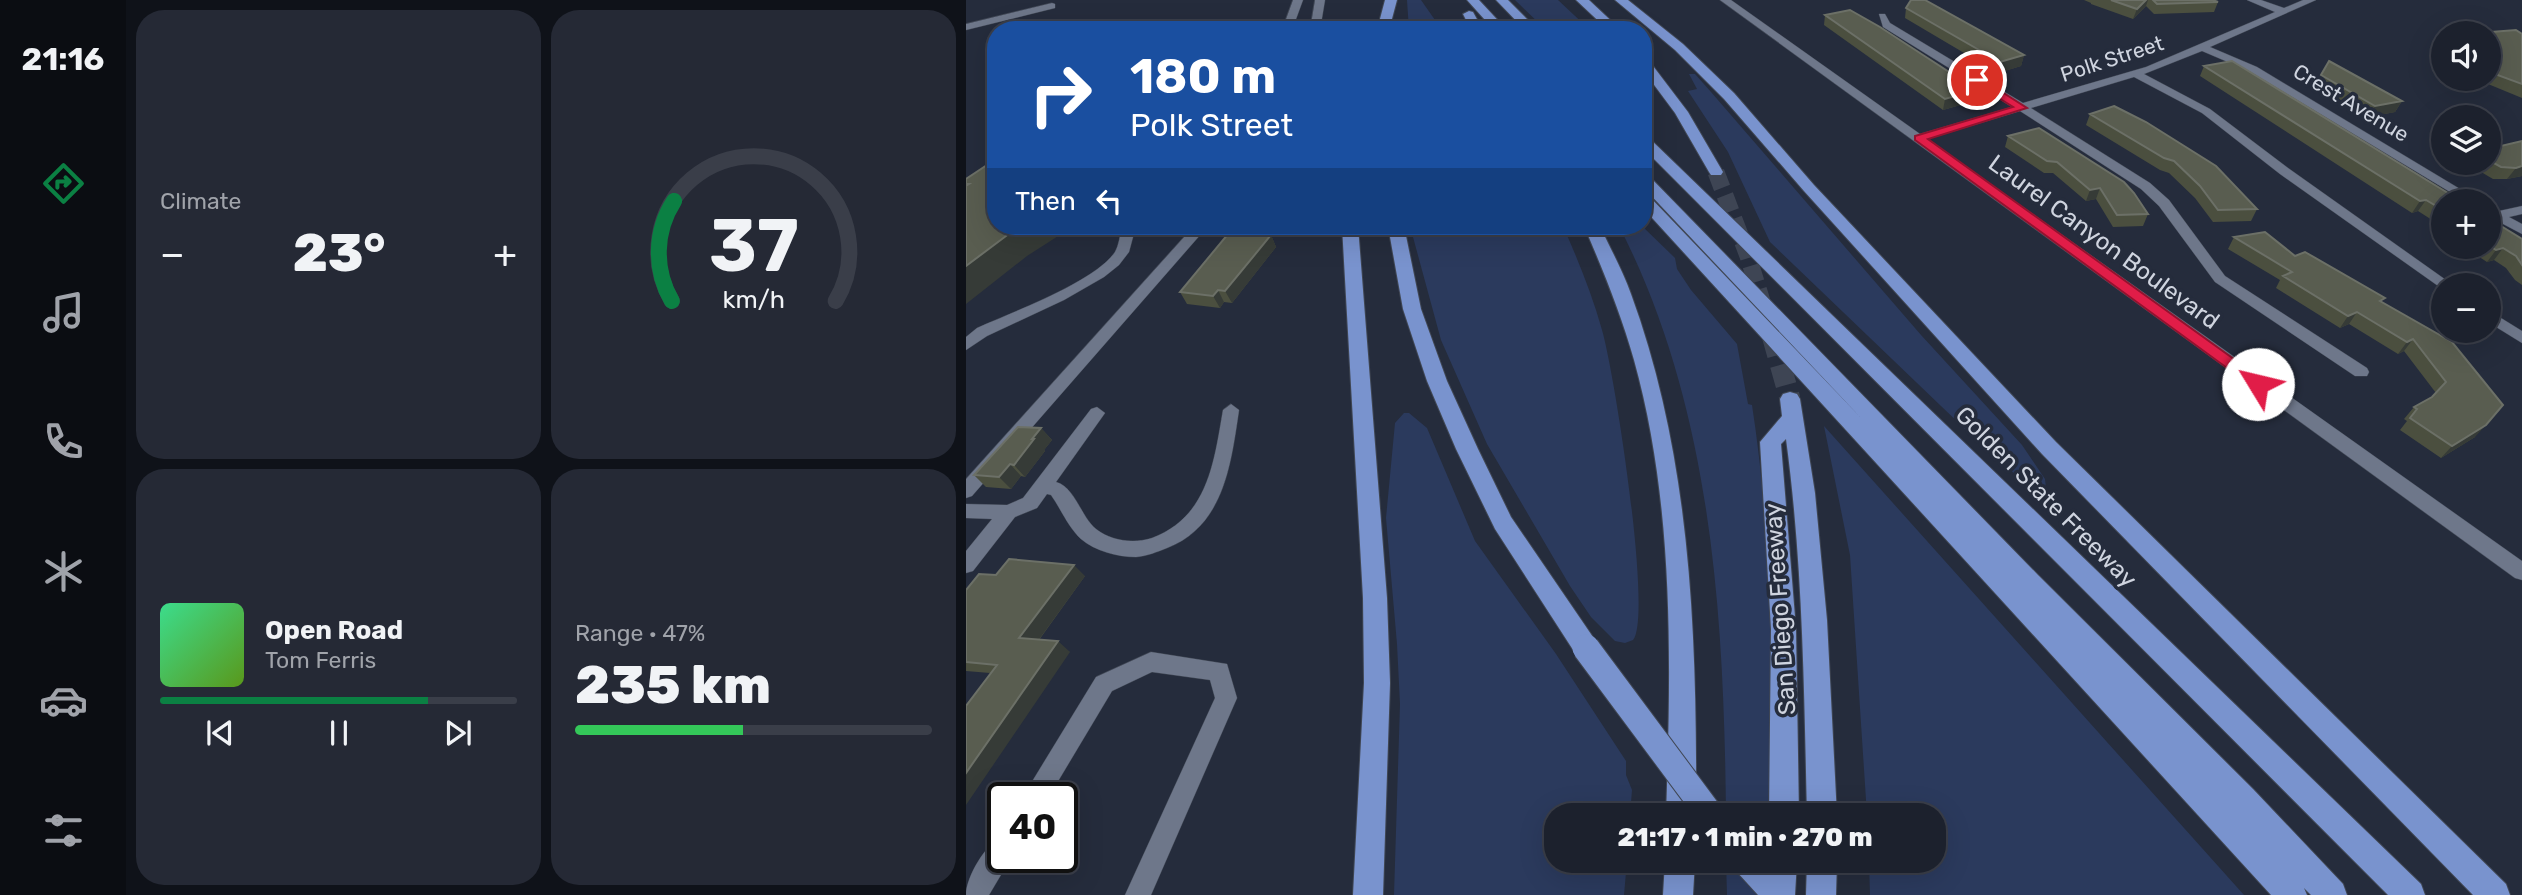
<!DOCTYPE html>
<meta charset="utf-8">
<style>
body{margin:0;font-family:Rubik,sans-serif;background:#252935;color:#f1f3f6;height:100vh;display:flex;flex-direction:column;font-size:26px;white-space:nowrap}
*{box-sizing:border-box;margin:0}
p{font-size:23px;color:#a0a3aa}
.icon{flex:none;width:38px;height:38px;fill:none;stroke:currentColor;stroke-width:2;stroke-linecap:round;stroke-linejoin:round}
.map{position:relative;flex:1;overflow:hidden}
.drawer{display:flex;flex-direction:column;gap:10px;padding:10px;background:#0f1219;width:840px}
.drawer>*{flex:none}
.guide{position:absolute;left:21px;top:21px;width:665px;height:214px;border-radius:28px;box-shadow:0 7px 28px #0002,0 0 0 2px #3a3e49;background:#1a4fa0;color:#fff;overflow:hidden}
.controls{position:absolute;left:1465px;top:21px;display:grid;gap:14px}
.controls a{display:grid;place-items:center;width:70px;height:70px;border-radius:50%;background:#1c212d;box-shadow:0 7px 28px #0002,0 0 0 2px #3a3e49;font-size:35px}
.speed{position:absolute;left:21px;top:782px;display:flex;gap:14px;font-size:35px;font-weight:700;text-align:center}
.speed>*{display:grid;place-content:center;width:91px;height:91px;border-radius:50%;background:#1c212d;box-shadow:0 7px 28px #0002,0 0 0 2px #3a3e49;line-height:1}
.speed .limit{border:4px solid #111;border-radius:10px;background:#fff;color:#111}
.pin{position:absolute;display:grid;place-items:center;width:60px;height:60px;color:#fff;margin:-30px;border:4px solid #fff;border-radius:50%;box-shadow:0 2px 7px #0007}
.me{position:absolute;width:77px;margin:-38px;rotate:306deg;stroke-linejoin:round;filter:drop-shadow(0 0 5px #0008)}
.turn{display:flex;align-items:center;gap:24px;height:147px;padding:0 28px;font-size:32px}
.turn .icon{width:91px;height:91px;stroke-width:2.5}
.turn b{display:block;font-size:49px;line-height:60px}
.then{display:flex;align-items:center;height:66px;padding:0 28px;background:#0003;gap:14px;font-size:26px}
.big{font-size:52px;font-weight:800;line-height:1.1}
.drawer .tile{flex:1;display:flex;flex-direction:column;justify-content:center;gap:10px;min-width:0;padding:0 24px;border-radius:28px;background:#252935}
.drawer .dial{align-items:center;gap:0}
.dial svg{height:182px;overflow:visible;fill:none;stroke:#3a3e49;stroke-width:7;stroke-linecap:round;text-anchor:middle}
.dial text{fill:#f1f3f6;stroke:none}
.song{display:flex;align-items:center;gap:21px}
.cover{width:84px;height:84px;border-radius:10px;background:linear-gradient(135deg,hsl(150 70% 55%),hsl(90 70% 35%))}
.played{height:7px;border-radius:4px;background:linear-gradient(90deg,#0b8043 75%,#3a3e49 75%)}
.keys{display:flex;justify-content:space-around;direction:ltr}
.heat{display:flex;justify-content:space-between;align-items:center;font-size:38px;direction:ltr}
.charge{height:10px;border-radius:5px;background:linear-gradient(90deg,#34c759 47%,#3a3e49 0)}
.drawer .tiles{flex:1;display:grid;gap:10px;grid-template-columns:repeat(2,1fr)}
.trip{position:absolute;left:578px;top:803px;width:402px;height:70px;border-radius:28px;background:#1c212d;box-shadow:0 7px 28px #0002,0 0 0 2px #3a3e49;font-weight:800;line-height:70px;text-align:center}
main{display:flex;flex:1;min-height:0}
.dock{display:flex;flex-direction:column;width:126px;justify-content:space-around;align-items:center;background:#0b0d12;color:#a0a3aa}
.dock .icon{width:49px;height:49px}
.dock .on{color:#0b8043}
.dock b{font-size:32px;color:#f1f3f6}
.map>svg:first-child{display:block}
</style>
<main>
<nav class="dock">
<b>21:16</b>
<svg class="icon on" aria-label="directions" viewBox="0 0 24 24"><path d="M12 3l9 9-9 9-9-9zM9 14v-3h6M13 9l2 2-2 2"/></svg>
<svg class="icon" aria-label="music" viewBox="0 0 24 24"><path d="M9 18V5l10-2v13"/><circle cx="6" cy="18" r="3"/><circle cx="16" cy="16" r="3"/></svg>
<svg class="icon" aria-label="phone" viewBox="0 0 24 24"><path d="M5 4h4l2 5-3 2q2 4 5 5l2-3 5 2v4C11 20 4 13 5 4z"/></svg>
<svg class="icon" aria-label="climate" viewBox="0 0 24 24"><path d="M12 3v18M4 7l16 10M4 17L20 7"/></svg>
<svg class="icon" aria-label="car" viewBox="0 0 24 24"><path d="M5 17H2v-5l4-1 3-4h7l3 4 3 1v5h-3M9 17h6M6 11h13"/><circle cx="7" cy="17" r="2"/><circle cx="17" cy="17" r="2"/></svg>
<svg class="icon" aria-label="filters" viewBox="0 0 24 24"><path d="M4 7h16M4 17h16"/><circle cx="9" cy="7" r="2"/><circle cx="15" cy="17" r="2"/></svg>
</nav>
<section class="drawer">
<div class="tiles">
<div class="tile"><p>Climate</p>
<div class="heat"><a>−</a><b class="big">23°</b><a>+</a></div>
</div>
<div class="tile dial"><svg viewBox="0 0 100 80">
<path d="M14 69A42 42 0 1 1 86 69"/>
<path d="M14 69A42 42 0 0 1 15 25" stroke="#0b8043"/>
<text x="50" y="56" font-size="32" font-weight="700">37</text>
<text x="50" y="72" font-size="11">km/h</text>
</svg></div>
<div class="tile">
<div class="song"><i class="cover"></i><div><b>Open Road</b><p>Tom Ferris</p></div></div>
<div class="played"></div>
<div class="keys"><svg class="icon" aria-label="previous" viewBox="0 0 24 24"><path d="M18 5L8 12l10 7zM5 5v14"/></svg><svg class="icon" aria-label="pause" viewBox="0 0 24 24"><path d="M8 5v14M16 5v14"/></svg><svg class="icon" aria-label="next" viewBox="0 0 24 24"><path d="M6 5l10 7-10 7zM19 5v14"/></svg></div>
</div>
<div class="tile"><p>Range · 47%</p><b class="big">235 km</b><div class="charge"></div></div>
</div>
</section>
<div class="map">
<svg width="1556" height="895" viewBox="0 0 1556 895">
<rect width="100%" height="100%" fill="#252c3c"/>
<path fill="#2b3a5d" d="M441 0H455L476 30H443Z
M549 0H592L624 30H580Z
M723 74H729L745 92 955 335 1056 445 1079 479 1080 488 1077 498 1024 453 804 242 762 152 722 91 731 89Z
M444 226H597C612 260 626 294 636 330 648 370 687 616 667 640L659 643 649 641 625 617 604 586 521 444 475 340Z
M653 226H676L709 258 711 269 725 290 771 344 782 404 786 405C807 541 807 678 802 815H760C758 615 746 407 653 226Z
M438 413H443L461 428 509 541 590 654 660 761V775L666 790 664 815 590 816V861H661L658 895H428L434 704 431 644 420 518 429 423Z
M858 426 1278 895H904L903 861H968V816L901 815 884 555Z
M760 861H800L799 895H761Z"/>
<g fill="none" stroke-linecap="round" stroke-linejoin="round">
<path stroke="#3e4554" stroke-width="17" stroke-dasharray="17 8" stroke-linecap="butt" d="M750 172 782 256 807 337"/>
<path stroke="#3e4554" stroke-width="21" stroke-dasharray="21 10" stroke-linecap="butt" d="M806 335 824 399"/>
<g stroke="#404754" stroke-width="1">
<path id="minor" d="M327 0H337L326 30H316Z
M349 0H359L354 30H344Z
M754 0H765L954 134 1046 107 917 27 913 14H919L924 23 1057 103 1180 67 1309 12 1281 0H1295L1318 8 1337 0H1350L1244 47 1291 67 1514 201H1499L1283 71 1236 51 1178 74 1244 109 1322 168 1487 285H1477L1475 288 1314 174 1236 113 1168 77 1065 108 1184 183 1203 200 1259 276 1401 368 1403 372 1401 376H1389L1249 282 1193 206 1175 189 1054 111 961 139 1556 561V580L1549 578Z
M86 3 89 4V8L0 30V24Z
M1522 206 1533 211 1556 206V214L1543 217 1556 224V234L1522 216Z
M156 226H170L163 252 153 265 138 277 98 300 21 336 0 350V337L11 328C44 313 129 282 149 252 153 245 154 235 156 226Z
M228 226H242L6 496 0 498V479Z
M1522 310 1556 331V343L1522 322Z
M265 404 273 410C265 464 258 526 201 548 191 552 181 556 170 557 152 557 129 551 115 539 102 527 95 509 85 495L81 494 71 508 49 517 7 571 0 573V551L26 519 0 518V504L41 505 57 498 125 409 131 407 139 413 90 482C109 487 115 517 130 529 145 541 168 544 186 538 242 517 248 462 257 410Z
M185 652 261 664 271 698 185 895H159L249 698 244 680 186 672 146 691 82 798H56L130 677Z
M37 836V858H45L23 895H0C0 877 20 843 37 836Z"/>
</g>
<g stroke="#404754" stroke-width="2">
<path id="highway" d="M419 0H431L423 30H411Z
M501 0H513L541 30H528Z
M530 0H542L572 30H559Z
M610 0H623L655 30H642Z
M649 0H662L717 44 768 93 848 185 1090 442 1540 884 1544 895H1507L1076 454 838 191 758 99 709 50Z
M503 11 507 12 517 30H505L497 14Z
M677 57 681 58 722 112 757 172 755 175H745L743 172 709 113 677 70Z
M677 136 682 137 1455 884 1459 895H1422L677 148Z
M677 174 682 175 1072 575 1287 789 1377 884 1381 895H1345L1338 888 1341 895H1305L677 208V193L682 195 897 420 677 187Z
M376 226H392L421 598 424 683 417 895H387L398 683 397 598Z
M422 226H438L455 309 481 381 512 449 545 517 629 640 633 648 629 656 620 659 611 656 529 529 490 449 461 381 437 309Z
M618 226H634C644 248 657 271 665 294 726 460 731 640 730 816H700C705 665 709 507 668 360 655 314 637 270 618 226Z
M824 392 831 394 834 399 849 493 861 620 871 816H841C838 690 837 564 820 439L815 444 830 629 833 816H803L805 629 794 442 816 416 814 399 817 394Z
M699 861H729L727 895H697Z
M767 861H831L829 895H792L771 872Z
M841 861H871L870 895H840Z"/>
</g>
<use href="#minor" fill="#6e778a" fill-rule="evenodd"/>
<use href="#highway" fill="#7993ce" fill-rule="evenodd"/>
<g stroke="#404754" stroke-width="29" stroke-linecap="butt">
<path id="highway-bridge" d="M620 648 745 816"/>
</g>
<use href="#highway-bridge" stroke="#7993ce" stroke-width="27"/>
</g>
<path fill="#4b4f3f" d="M1118 0H1247L1252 2 1248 12 1188 14 1180 6 1167 19 1125 4V3Z
M940 8 1058 55 1055 66 1032 73 939 18Z
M859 15 1005 102 977 110 858 25Z
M1522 33 1556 34V98L1522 84 1515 85 1507 79H1522Z
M1477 48V59L1473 56Z
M1238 66 1477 201V227L1452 211 1446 213 1234 76Z
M1355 75 1436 101 1429 112 1403 117 1350 85Z
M1124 114 1291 209 1285 221 1247 222 1229 198 1203 173 1194 170 1120 125Z
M1073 128 1182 214 1177 226 1147 227 1130 199 1120 201 1087 173H1078L1039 147 1042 136Z
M1556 141V176L1541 179H1527L1500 163H1522V149Z
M1522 218 1556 239V285L1549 280 1540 268 1528 260 1521 262 1498 247H1522Z
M305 235 310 247 266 303 258 302 254 308 221 304 214 292Z
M1268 237 1329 256 1416 302 1486 342 1509 437 1475 458 1434 430 1441 421 1438 419 1448 407 1466 397 1470 393 1438 351 1432 354 1383 324 1374 328 1310 288 1314 280 1262 249Z
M75 428 86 440 78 450 79 451 59 477 55 476 45 489 20 487 8 475Z
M30 575 119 576 73 640 104 652 24 673 0 671V590Z"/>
<path fill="#363b37" d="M1180 0H1182L1180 6 1167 19 1171 9Z
M1058 55 1055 66 1032 73 1034 62Z
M1007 91 1005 102 977 110 979 99Z
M1436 101 1429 112 1403 117 1409 106Z
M1556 166V176L1541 179 1550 168Z
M1134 188 1130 199 1120 201 1124 190Z
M1460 200 1452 211 1446 213 1454 201Z
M56 226H96L100 231 61 256 0 304V266L44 233Z
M305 235 310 247 266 303 259 291Z
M1537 248 1528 260 1521 262 1530 250Z
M252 290 258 302 254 308 247 296Z
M1391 312 1383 324 1374 328 1382 316Z
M1447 339 1438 351 1432 354 1441 342Z
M1520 425 1509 437 1475 458 1486 446Z
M75 428 86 440 78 450 79 451 59 477 48 465 66 439Z
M44 464 55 476 45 489 33 477Z
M108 565 119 576 66 649 53 638Z
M92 641 104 652 0 805V773Z"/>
<path fill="#595d50" stroke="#6c7067" stroke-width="2" d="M945 0H959L1058 55 1034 62 940 8Z
M1145 0H1180L1171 9Z
M1187 0H1247L1252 2 1191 4Z
M884 10 914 27 1003 85 1007 91 979 99 859 15Z
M1550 30 1556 34V84L1529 74H1522V33H1512Z
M1266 61 1495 201H1477V210L1460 200 1454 201 1238 66Z
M1363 61 1436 101 1409 106 1355 75Z
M1148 106 1180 122 1250 166 1291 209 1252 210 1234 186 1208 161 1198 158 1124 114Z
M1073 128 1158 182 1168 193 1182 214 1151 215 1134 188 1124 190 1091 162 1081 161 1042 136Z
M1556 141V166L1550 168 1535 167 1522 160V149Z
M30 159V226H56L44 233 0 266V186L3 184H0V179Z
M1522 218 1556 239V265L1550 256 1537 248 1530 250 1522 245Z
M267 228H288L305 235 259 291 252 290 247 296 214 292Z
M1299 232 1329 256 1339 252 1419 298 1414 301 1486 342 1537 405 1520 425 1486 446 1444 418 1451 409 1448 407 1466 397 1480 382 1447 339 1441 342 1391 312 1382 316 1317 276 1326 272 1268 237Z
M52 427 75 428 66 439H68L48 465 44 464 33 477 8 475Z
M43 559 108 565 53 638 92 641 0 773V706L31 665 0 662V590L13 574 30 575Z"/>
<path fill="#e11d48" stroke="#92132f" stroke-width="2" d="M1007 78H1014L1061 108 962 139 1297 380 1299 384 1297 387H1287L949 140V136L1047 107 1007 82Z"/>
<g text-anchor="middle" stroke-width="7" stroke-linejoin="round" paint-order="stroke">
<g font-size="21" fill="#cfd4df" stroke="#252c3c">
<text transform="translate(1146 59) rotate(-18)" y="7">Polk Street</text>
<text transform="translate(1385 103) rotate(31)" y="7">Crest Avenue</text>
</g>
<g font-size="24" fill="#cfd4df" stroke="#252c3c">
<text transform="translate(1138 242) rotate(36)" y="8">Laurel Canyon Boulevard</text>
<text transform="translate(1080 497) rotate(45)" y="8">Golden State Freeway</text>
<text transform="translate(814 609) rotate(-94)" y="8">San Diego Freeway</text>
</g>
</g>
</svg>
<div class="controls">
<a><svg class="icon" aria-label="sound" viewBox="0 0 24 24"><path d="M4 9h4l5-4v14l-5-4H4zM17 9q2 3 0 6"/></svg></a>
<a><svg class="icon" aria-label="layers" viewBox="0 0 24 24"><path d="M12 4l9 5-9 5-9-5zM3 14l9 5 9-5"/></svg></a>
<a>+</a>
<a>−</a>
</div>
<div class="speed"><div class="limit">40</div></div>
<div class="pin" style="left:1011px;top:80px;background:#d93025"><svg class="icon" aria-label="arrive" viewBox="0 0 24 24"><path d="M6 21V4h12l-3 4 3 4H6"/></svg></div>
<svg class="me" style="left:1292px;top:384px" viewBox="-20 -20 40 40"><circle r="19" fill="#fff"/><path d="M0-13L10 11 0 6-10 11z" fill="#e11d48"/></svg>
<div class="trip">21:17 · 1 min · 270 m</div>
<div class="guide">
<div class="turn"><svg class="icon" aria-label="right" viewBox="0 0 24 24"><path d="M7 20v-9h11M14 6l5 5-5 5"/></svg><div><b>180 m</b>Polk Street</div></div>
<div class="then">Then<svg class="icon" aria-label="left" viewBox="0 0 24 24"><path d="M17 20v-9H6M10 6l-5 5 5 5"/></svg></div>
</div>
</div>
</main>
